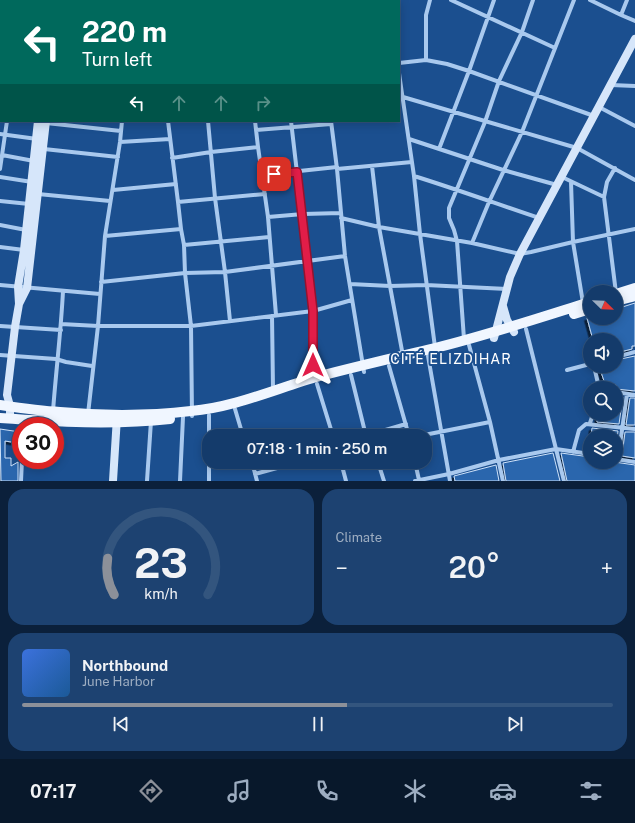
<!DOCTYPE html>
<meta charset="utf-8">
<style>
body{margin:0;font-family:"Public Sans",sans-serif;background:#1d4271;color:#f1f3f6;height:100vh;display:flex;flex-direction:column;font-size:15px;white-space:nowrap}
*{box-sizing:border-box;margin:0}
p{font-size:13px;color:#9dadc1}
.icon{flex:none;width:22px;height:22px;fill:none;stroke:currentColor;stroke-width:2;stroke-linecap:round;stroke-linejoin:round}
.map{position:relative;height:481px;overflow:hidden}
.panel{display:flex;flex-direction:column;gap:8px;padding:8px;background:#0b203b;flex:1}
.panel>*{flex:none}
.hud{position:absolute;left:0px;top:0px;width:400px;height:122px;box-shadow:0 2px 10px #0003,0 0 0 1px #33557e;background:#00695c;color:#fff;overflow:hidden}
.needle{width:26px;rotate:113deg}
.controls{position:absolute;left:583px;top:285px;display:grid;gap:8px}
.controls a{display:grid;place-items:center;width:40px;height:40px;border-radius:50%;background:#143b6b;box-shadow:0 2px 10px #0003,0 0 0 1px #33557e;font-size:20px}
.speed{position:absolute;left:12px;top:417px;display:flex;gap:8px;font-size:20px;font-weight:700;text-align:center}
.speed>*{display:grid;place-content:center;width:52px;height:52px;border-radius:50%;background:#143b6b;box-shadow:0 2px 10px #0003,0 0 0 1px #33557e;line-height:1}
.speed .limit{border:6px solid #d22;background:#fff;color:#111}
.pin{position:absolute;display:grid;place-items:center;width:34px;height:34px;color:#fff;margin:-17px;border-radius:8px;box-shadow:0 2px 6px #0006}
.me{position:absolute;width:44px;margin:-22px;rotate:0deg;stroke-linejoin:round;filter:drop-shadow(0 0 3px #0008)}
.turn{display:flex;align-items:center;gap:14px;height:84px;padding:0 16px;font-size:18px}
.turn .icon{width:52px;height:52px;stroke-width:2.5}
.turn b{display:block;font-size:28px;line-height:34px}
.lanes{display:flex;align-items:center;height:38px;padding:0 16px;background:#0003;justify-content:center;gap:20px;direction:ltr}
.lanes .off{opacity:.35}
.big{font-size:30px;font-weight:600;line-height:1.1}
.panel .tile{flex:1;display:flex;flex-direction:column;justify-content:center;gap:6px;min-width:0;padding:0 14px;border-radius:16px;background:#1d4271}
.panel .dial{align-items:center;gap:0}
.dial svg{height:104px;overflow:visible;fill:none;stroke:#33557e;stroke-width:7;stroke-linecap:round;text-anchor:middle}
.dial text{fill:#f1f3f6;stroke:none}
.song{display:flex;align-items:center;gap:12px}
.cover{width:48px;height:48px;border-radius:6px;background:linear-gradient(135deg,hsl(220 70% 55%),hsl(210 70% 35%))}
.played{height:4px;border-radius:2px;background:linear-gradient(90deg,#8c9099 55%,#33557e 55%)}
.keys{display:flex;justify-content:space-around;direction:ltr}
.heat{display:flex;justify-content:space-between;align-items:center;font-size:22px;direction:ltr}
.panel .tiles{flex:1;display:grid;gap:8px;grid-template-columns:1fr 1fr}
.tile:last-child{grid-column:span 2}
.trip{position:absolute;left:202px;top:429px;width:230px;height:40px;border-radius:16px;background:#143b6b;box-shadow:0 2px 10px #0003,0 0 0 1px #33557e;font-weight:600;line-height:40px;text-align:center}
.dock{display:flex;height:64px;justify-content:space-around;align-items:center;background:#08182b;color:#9dadc1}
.dock .icon{width:28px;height:28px}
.dock .active{color:#8c9099}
.dock b{font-size:18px;color:#f1f3f6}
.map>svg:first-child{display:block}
</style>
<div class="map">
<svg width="635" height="481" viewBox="0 0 635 481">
<defs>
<filter id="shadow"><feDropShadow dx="-2.5" dy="2.5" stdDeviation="0" flood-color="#0009"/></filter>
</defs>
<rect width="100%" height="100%" fill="#1b4f8f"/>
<path fill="#2a66ad" stroke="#cfe3fa" filter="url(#shadow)" d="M635 303V346H632V349L616 353V340H593L587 318H616V309Z
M635 356V391L616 389V385L605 384 599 366H616V360Z
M616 396 623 397 619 424 597 422 598 414H616Z
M630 398H635V425H626Z
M592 428 618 431 616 448V436H591Z
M0 429 20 432 18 443 5 441V458H11V466L18 462V481H1Z
M625 432H635V458L622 456Z
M553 453 560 481H506L503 463Z
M561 453 590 457V462H614L635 465V481H567Z
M496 465 499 481H455L454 476Z"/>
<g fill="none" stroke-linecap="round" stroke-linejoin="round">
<path stroke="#a9c9ee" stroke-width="4" d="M315 0V1
M353 0V1
M392 0V1
M451 0 555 48
M590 0 621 15 635 21
M132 1 133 0
M179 1V0
M220 1 221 0
M243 1V0
M621 15 627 0
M0 55H1
M426 60V15L430 0
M399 63 426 60 447 64 469 71 594 116
M399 73 414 176 420 234 435 347
M611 85 635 86
M403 97 577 148 635 180
M599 107 635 126
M168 121 178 202 181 229 184 245 185 273 191 326 192 416
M208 121 215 198 225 272 230 321
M255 121 258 147 268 217 276 315
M291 121 313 311V378
M331 121 337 169 345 256 364 372
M46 123 121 131
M256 130 331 124
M0 134 37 139
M409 139 503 170 557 185
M120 142 170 139
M44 149 118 157
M439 149 469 71 494 0
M2 155 34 161
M172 158 211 152 258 147
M372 166 379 227 403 356
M615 168 607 182 604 197 616 293
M0 169 7 121
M337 169 412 162
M262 175 337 167
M414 176C456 189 497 204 539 218
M0 177 32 182
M562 177 604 197
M571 182 573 242 583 303
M113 190 176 184
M38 194 110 201
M0 201 29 204
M178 202 265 194
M268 217 303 214 341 213
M341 218 379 227 472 243 520 254 531 252 573 242 635 229
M0 225 26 230
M105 236 181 229
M472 243 489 202 522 132 574 0
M184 245 269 237
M0 247 24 250
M101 282 185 273 225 272 345 256
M350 284 390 286 426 285 507 289
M0 285 100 294
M272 316 273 389
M61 324 98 326H191L313 311 352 300
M0 326 61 330
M526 329 564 481
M464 339 457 241 454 230 449 218V208L485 122 499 81 522 32 533 0
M469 345 490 422 503 481
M0 355 56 359 66 362 92 366
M428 356 450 481
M616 357 635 352
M389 366 409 436
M594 366 599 388
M567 370 590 364
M351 375 366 436
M317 384 333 436
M616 392 635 395
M235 409 243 436
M53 411C56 371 61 331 63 291
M88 414 98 326 105 236 120 142 122 121
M209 415V451
M590 423 593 414
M365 436 406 424
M419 436 490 422
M573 452 579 430 586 424 635 429
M616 459 635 462
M618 459 627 394
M209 462V481
M252 462 257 481
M341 462 346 481
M378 462 384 481
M415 462 419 480
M255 474 299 462
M21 481 22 460
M147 481 151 421
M180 481 183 417
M415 481 449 474 499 460 556 449 590 454"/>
<path stroke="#d6e6fa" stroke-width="8" d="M54 1V0
M61 1V0
M0 94H1
M19 304 18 287 24 250 38 121
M503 306 507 320 514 332
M494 338 510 277 520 254 635 39
M10 419V406L7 395 15 327 19 304 27 288 46 121
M113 481 117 417"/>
<path stroke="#f0f6ff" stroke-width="10" d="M616 294 635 288
M616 301 635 296
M574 314 590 309
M0 405C20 408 40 411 60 412 104 416 148 416 191 411 236 407 277 388 320 376 358 366 397 357 435 348 488 335 539 318 590 302
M0 418C56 422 114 425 170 419"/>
</g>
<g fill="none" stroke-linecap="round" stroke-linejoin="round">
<g stroke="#92132f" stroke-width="10">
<path id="route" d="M274 174 297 172 313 311V365"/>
</g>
<use href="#route" stroke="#e11d48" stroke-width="7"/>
</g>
<g text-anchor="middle" stroke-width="4" stroke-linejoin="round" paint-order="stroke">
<g font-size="14" letter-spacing="1" fill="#fff" stroke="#1b4f8f">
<text x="451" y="364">CITÉ ELIZDIHAR</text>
</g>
</g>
</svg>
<div class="controls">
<a><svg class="needle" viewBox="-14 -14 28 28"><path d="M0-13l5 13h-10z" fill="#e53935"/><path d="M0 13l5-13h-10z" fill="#9dadc1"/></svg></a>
<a><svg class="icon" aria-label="sound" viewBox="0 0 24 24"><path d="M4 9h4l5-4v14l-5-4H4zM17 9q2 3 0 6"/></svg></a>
<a><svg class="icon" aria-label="search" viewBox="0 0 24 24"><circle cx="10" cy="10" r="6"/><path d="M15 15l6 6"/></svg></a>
<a><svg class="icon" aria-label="layers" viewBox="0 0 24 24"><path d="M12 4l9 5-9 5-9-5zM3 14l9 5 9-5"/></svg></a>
</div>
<div class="speed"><div class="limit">30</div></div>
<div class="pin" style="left:274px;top:174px;background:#d93025"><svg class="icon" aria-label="arrive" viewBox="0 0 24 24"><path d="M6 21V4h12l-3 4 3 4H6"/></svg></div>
<svg class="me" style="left:313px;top:365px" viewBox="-20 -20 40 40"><path d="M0-17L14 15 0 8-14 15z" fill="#e11d48" stroke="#fff" stroke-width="4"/></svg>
<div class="trip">07:18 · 1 min · 250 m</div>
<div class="hud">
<div class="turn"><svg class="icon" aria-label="left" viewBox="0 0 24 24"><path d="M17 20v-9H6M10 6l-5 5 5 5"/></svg><div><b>220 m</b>Turn left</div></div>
<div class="lanes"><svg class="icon" aria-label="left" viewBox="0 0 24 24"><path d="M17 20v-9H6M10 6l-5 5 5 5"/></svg><svg class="icon off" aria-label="ahead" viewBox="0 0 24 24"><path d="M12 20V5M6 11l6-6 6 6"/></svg><svg class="icon off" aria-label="ahead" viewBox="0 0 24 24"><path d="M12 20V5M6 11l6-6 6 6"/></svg><svg class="icon off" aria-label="right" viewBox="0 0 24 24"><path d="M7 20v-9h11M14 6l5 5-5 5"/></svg></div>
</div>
</div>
<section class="panel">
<div class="tiles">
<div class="tile dial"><svg viewBox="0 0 100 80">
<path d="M14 69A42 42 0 1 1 86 69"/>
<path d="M14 69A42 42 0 0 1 9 41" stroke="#8c9099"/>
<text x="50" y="56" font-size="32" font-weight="700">23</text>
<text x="50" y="72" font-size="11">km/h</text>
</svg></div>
<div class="tile"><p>Climate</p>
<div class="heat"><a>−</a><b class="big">20°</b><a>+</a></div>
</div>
<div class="tile">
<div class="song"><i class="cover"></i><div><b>Northbound</b><p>June Harbor</p></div></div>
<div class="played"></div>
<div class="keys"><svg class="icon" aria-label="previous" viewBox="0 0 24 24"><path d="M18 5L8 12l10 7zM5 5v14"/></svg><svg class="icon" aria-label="pause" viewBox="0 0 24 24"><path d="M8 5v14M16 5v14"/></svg><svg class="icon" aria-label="next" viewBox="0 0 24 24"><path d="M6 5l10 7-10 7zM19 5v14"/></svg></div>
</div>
</div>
</section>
<nav class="dock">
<b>07:17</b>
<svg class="icon active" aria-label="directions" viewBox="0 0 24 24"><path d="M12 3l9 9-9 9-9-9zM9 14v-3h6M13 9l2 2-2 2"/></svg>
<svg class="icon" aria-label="music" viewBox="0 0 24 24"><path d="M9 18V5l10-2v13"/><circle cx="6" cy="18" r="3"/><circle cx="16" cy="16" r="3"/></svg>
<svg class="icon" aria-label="phone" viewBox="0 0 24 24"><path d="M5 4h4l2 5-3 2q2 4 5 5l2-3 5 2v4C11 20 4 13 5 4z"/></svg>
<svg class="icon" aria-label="climate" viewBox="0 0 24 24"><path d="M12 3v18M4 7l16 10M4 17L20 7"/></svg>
<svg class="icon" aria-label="car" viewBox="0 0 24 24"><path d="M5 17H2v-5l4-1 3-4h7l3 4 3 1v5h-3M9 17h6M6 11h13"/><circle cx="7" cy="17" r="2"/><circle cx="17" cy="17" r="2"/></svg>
<svg class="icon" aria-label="filters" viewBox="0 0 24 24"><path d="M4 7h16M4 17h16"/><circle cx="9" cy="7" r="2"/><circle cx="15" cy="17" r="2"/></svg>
</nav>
